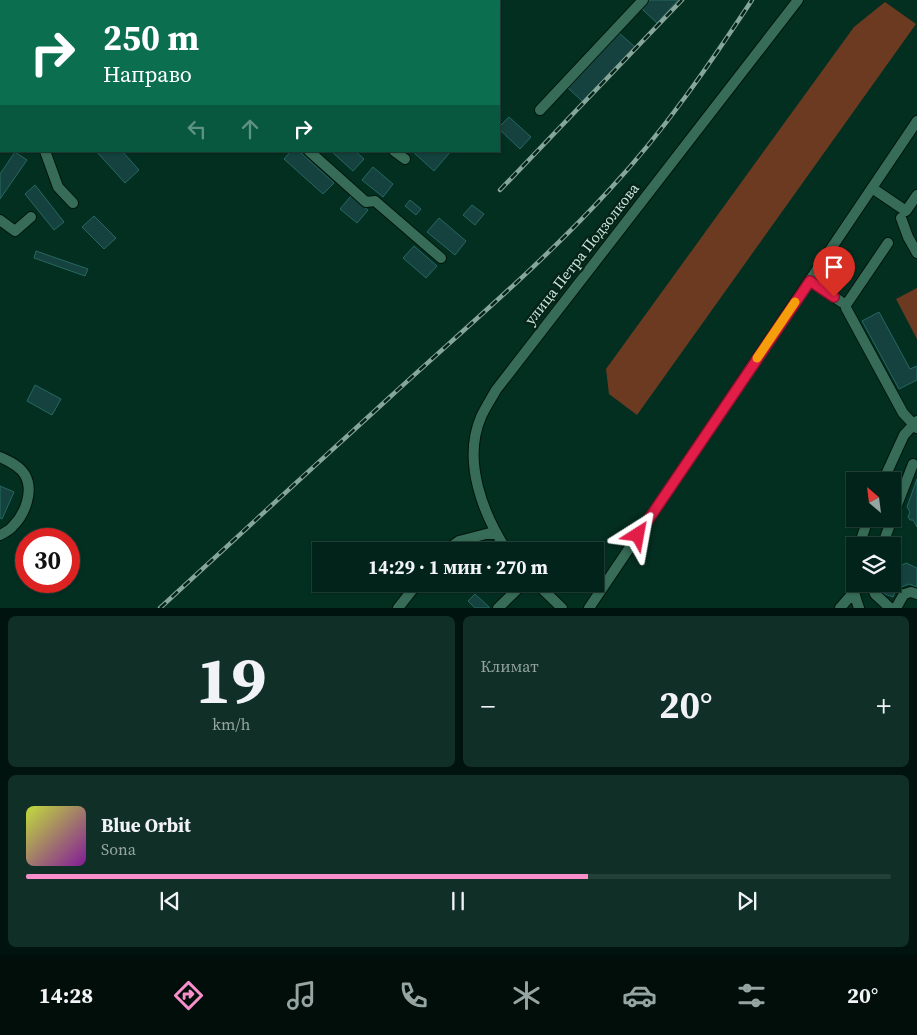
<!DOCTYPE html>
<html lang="ru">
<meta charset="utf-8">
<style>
body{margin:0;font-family:"Source Serif 4",serif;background:#102f26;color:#f1f3f6;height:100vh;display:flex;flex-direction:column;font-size:19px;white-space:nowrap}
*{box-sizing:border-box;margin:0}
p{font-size:16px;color:#96a4a2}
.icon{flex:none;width:28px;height:28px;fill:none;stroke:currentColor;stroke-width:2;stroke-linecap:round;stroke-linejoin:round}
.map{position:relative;height:608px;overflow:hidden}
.side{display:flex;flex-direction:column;gap:8px;padding:8px;background:#01130e;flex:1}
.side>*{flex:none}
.hud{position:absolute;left:0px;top:0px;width:500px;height:152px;box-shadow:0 1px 4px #0004,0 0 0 1px #234038;background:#0b6e4f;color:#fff;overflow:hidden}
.needle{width:32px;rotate:332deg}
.controls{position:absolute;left:846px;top:472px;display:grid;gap:10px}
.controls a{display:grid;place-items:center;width:55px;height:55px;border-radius:0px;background:#022319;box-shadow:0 1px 4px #0004,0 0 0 1px #234038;font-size:25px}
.speed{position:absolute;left:15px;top:528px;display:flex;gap:10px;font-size:25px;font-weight:700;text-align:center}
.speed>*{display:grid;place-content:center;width:65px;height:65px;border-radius:50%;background:#022319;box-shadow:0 1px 4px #0004,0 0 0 1px #234038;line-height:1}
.speed .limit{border:8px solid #d22;background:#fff;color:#111}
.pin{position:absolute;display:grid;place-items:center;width:42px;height:42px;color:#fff;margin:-51px -21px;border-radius:50% 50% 50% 0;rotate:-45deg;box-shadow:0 0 5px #0007}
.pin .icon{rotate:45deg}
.me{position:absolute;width:55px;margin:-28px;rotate:34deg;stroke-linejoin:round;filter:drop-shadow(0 0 4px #0008)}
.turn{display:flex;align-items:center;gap:18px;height:105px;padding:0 20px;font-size:22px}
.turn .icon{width:65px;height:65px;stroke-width:2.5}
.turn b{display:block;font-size:35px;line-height:42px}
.lanes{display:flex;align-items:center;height:48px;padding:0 20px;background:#0003;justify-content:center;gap:25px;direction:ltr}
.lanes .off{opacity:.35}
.big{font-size:38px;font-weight:700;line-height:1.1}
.side .widget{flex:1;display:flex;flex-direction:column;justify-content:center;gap:8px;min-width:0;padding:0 18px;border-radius:8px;background:#102f26}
.side .dial{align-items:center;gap:0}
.dial b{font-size:65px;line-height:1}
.song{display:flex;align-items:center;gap:15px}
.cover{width:60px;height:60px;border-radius:8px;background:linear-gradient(135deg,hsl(70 70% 55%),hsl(290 70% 35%))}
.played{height:5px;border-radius:2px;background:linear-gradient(90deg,#f98fca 65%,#234038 65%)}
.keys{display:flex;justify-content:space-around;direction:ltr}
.heat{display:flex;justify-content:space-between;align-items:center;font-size:28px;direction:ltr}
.side .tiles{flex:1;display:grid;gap:8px;grid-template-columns:1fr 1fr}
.widget:last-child{grid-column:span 2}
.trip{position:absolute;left:312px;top:542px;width:292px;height:50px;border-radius:0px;background:#022319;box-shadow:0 1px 4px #0004,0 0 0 1px #234038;font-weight:700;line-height:50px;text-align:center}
.tabs{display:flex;height:80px;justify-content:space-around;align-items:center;background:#010e0a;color:#96a4a2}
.tabs .icon{width:35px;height:35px}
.tabs .on{color:#f98fca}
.tabs b{font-size:22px;color:#f1f3f6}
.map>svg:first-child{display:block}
</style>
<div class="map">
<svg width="917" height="608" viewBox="0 0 917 608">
<rect width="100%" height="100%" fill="#032f21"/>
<path fill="#6c3a20" d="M885 2 916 24 637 415 609 394 606 369 854 27Z
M917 288V339L896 299Z"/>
<path fill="#15423e" stroke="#266861" d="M650 0H678L657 23 642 9Z
M619 33 635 47 583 102 568 88Z
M509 117 531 137 520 149 499 129V127Z
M96 151H122L139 170 125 183Z
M291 151H299L334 183 323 194 284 159Z
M331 151H355L364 159 353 171Z
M412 151H451L434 171Z
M15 152 27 160 0 199V174Z
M373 167 393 184 383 197 362 180Z
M35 185 64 222 54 230 25 194Z
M351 196 368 210 357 223 340 209Z
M410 200 421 209 416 215 405 206Z
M472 205 484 214 475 225 463 215Z
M94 216 116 238 104 249 82 227Z
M439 218 466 241 455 255 427 232Z
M414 246 437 266 426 278 403 258Z
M36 251 88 269 85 276 34 258Z
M879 312 910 369 917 366V380L899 389 862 321Z
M35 385 61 399 52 415 27 401Z
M917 479V527L913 520H910L908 517 910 512 907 507Z
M0 486 14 492 2 519 0 518Z
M906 563 917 568V587L909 584 896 589 893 597 877 591 880 584H892V566L898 567Z
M475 594 489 607V608H475L468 601Z"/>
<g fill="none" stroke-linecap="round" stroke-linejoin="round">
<g stroke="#00150c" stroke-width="12">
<path id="minor" d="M182 0 183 1
M313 0 315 1
M368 1 369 0
M478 1 479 0
M540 110 643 0
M0 142 1 141
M45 151 58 187 73 203
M309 151 366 202 375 201 441 258
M394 151 405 159
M872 188 906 211 917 195
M901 218 908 237 917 253
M0 220 15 231 31 217
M810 281 846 305 888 243
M846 305V308L903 413 917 428
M0 457C9 461 20 466 25 475 34 491 25 514 13 526 10 530 4 533 0 535
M883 481 904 435 917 421
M892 518 913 464
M859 546 868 519
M882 546 892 519
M445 551 459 541 490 533 497 535
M507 551C483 514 462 461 481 417 485 408 491 399 496 390L798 0
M855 558C849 575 853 591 859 608
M537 584 562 608
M871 584 875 594 890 608
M398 608 417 584
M498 608 523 584
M589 608 917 121
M840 608 853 593
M896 608 904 594 911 592 917 594"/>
</g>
<g stroke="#00150c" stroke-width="14">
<path id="major" d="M11 1V0
M78 1 79 0
M0 17 1 15
M0 111 1 109"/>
</g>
<use href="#minor" stroke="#376d58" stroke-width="10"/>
<use href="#major" stroke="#6470ae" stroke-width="12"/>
<g stroke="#85a699" stroke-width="4.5">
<path id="rail" d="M500 190 682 0
M160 608C237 537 313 467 390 397 465 328 543 263 611 188 664 131 709 65 752 0"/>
</g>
<use href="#rail" stroke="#062319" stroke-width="2.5" stroke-dasharray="8" stroke-linecap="butt"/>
</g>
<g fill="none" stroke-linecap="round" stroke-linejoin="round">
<g stroke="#92132f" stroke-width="12">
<path id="route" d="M638 535 810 281 834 297"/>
</g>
<use href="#route" stroke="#e11d48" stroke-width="9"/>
<path stroke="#f59e0b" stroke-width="9" d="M757 358 795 302"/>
</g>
<g text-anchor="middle" stroke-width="5" stroke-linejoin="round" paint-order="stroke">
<g font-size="15" fill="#cbe6da" stroke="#062319">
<text transform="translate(582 254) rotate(-52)" y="5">улица Петра Подзолкова</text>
</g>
</g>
</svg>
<div class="controls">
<a><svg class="needle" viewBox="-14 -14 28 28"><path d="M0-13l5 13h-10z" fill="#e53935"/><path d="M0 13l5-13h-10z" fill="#96a4a2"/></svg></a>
<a><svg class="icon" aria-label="layers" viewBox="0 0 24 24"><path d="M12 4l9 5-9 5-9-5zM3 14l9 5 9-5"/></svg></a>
</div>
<div class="speed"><div class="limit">30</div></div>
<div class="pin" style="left:834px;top:297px;background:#d93025"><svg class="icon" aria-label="arrive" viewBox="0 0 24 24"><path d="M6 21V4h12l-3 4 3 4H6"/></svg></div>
<svg class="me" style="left:638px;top:535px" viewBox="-20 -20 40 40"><path d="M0-17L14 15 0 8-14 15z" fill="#e11d48" stroke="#fff" stroke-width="4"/></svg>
<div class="trip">14:29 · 1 мин · 270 m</div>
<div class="hud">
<div class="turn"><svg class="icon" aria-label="right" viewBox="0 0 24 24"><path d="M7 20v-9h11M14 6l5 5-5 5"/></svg><div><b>250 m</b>Направо</div></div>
<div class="lanes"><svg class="icon off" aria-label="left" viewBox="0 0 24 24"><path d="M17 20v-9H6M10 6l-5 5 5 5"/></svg><svg class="icon off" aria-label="ahead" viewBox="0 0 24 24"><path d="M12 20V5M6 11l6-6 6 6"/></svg><svg class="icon" aria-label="right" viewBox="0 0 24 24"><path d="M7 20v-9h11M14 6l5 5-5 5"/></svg></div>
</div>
</div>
<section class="side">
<div class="tiles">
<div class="widget dial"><b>19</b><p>km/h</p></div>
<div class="widget"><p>Климат</p>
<div class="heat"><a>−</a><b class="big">20°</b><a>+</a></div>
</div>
<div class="widget">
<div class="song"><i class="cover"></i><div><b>Blue Orbit</b><p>Sona</p></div></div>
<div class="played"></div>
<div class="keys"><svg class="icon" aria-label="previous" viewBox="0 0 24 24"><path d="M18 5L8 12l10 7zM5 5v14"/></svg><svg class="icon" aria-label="pause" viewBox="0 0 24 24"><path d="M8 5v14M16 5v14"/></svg><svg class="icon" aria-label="next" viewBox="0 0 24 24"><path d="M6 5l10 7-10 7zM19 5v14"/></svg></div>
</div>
</div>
</section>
<nav class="tabs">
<b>14:28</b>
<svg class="icon on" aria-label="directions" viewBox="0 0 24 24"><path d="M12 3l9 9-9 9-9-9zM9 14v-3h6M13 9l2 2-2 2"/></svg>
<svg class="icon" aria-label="music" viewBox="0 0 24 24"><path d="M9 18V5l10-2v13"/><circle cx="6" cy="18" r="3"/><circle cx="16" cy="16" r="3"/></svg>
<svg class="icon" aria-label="phone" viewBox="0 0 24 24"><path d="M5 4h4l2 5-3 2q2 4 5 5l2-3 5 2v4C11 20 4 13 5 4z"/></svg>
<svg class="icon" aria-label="climate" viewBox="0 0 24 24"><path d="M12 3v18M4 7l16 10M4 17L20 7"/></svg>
<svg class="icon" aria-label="car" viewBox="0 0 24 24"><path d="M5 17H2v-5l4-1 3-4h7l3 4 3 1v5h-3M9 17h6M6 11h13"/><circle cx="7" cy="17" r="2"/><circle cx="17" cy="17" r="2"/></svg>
<svg class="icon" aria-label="filters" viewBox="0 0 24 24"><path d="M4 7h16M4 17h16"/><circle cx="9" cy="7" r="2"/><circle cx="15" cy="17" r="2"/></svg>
<b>20°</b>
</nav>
